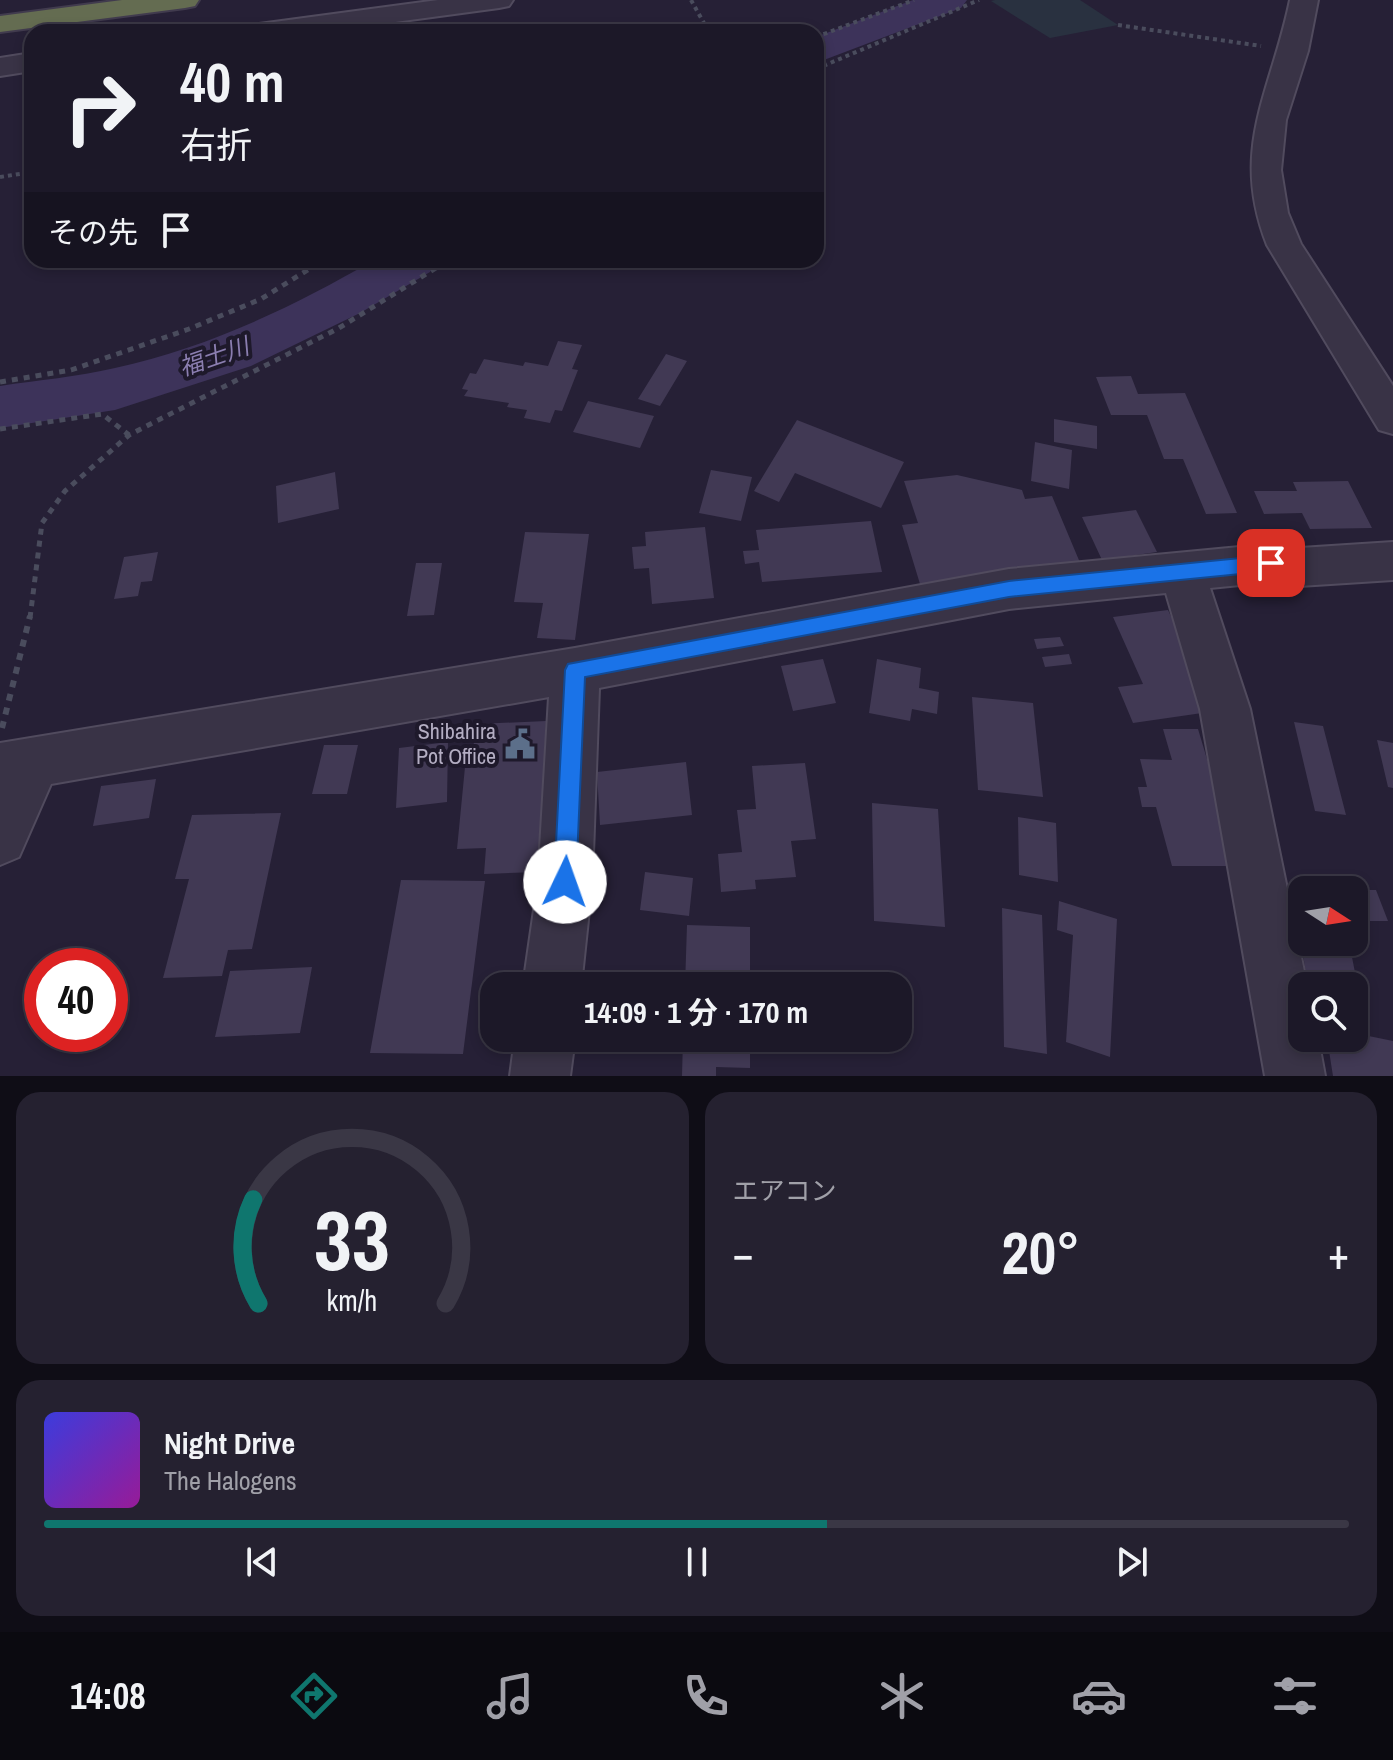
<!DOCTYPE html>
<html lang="ja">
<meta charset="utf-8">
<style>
body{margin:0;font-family:"Archivo Narrow","Noto Sans JP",sans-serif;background:#252130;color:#f1f3f6;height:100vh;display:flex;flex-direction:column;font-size:30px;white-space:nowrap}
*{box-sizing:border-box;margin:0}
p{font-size:26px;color:#a0a0a8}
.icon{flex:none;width:44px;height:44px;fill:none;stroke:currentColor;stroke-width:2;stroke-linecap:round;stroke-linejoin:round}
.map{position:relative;height:1076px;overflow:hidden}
.sheet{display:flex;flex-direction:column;gap:16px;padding:16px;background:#0f0d16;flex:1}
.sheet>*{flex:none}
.top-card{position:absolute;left:24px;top:24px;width:800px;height:244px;border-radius:24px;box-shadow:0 4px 12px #0003,0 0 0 2px #3a3745;background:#1c1828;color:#f1f3f6;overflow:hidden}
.needle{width:52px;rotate:102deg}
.buttons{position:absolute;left:1288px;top:876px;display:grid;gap:16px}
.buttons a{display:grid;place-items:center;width:80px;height:80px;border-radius:16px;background:#1c1828;box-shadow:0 4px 12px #0003,0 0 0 2px #3a3745;font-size:40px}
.speed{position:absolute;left:24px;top:948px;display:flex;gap:16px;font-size:40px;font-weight:700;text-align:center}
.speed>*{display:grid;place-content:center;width:104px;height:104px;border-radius:50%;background:#1c1828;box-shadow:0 4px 12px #0003,0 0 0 2px #3a3745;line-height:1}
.speed .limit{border:12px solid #d22;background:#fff;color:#111}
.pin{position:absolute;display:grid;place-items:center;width:68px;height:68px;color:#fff;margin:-34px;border-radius:16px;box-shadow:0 4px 12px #0006}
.me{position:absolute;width:88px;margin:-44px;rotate:3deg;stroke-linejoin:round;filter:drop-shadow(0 0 6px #0008)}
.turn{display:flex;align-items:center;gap:28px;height:168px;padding:0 24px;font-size:36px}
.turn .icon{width:104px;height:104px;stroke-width:2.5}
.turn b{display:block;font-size:56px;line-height:68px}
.then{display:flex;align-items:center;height:76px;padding:0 24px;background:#0003;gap:16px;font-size:30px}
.big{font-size:60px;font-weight:700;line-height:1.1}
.sheet .tile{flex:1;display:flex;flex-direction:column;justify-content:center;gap:12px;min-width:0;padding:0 28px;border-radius:24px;background:#252130}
.sheet .dial{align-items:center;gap:0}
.dial svg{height:208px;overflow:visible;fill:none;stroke:#3a3745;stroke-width:7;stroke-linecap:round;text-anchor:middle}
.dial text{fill:#f1f3f6;stroke:none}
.song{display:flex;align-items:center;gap:24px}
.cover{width:96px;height:96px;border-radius:12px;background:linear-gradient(135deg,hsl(240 70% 55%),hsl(300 70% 35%))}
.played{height:8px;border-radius:4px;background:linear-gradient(90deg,#0f766e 60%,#3a3745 60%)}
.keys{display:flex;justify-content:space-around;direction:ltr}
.heat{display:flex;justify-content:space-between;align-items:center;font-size:44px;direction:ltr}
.sheet .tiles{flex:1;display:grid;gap:16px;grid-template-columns:1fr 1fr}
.tile:last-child{grid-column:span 2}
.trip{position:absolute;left:480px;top:972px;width:432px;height:80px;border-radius:24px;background:#1c1828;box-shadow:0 4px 12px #0003,0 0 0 2px #3a3745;font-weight:700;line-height:80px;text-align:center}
.tab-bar{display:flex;height:128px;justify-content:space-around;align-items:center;background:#0b0a10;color:#a0a0a8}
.tab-bar .icon{width:56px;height:56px}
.tab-bar .active{color:#0f766e}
.tab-bar b{font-size:36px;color:#f1f3f6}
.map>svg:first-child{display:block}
</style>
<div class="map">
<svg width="1393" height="1076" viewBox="0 0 1393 1076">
<rect width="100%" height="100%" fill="#262036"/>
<path fill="#293140" d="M995 0H1080L1118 25 1050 38 991 1Z"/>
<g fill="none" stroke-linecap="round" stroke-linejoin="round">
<path fill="#3d335a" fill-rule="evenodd" d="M913 0H967L961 8 816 63V37Z
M374 260H437L430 272 360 313 251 366 115 410 0 428V386C38 380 77 377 115 368 207 348 293 307 374 260Z"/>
</g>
<path fill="#413954" d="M558 341 582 345 572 369 578 370 562 411 555 410 550 423 524 418 527 410 507 407 509 403 464 396 468 390 462 389 470 373 476 374 484 359 523 366 525 362 548 366Z
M666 354 687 361 660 406 638 399Z
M1131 376 1138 394 1185 393 1237 513 1206 514 1183 459H1164L1147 415H1111L1096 377Z
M588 401 654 416 640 448 573 432Z
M1054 419 1097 426V449L1054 442Z
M797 420 904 462 881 508 795 473 779 502 754 491Z
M1035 442 1072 450 1069 489 1031 481Z
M711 470 752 477 741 521 699 513Z
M335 472 339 509 278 523 276 486Z
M957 475 1022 490 1025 499 1052 496 1081 565 920 584 902 525 918 523 904 481Z
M1348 481 1372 528 1310 529 1302 513 1264 514 1254 491H1297L1293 482Z
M1136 510 1157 552 1102 560 1082 517Z
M871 521 882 572 762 582 759 562 745 564 743 551 759 550 756 530Z
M705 527 714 598 652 604 649 568 634 569 632 547 646 546 645 532Z
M525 532 589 534 575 640 537 638 543 603 514 602Z
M158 552 152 581 141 582 138 596 114 599 124 557Z
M416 563H442L434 615 407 616Z
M1168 610 1216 711 1133 723 1118 687 1143 684 1113 617Z
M1060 637 1064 646 1037 649 1034 639Z
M1069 654 1072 664 1045 667 1042 657Z
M823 659 836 703 793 711 781 666Z
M877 659 921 668 919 688 939 692 937 714 912 709 910 721 869 713Z
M972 697 1033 703 1043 797 978 790Z
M546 721 538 872 484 874 486 848 457 849 465 767H471L476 724Z
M1294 722 1323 726 1346 815 1315 811Z
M1163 729H1198L1239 866H1172L1156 807H1142L1138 787H1147L1140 759 1172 760Z
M1377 740 1393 743V788L1388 787Z
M448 742 447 802 396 808 399 748Z
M324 745H358L347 794H312Z
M686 762 692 815 600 825 597 772Z
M805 763 816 839 791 841 796 877 755 880 756 889 721 892 718 854 742 852 737 810 756 809 752 766Z
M156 779 149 818 93 826 101 786Z
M872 803 938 809 945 927 874 921Z
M281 813 252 949 228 950 222 976 163 978 189 879H175L192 815Z
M1018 817 1056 823 1058 882 1019 875Z
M645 872 693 878 689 916 640 910Z
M401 880 485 881 463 1054 370 1053Z
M1354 890H1376L1388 921H1354Z
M1059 901 1117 919 1110 1057 1066 1042 1073 935 1057 930Z
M1002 908 1042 915 1047 1054 1004 1047Z
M687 925 750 927V986H685Z
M1301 942H1349L1365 1023 1354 1021V986H1308Z
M312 967 300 1033 215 1037 230 971Z
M1354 1033 1393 1041V1076H1333L1327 1038H1354Z
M683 1038H750V1068L716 1067V1076H682Z"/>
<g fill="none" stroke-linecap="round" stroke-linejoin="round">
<g stroke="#514b5e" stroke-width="4">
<path id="minor" d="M438 0H513L509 6 499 8 321 32H245L249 26 259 24Z
M1290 0H1318L1308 51 1286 120 1281 170 1288 213 1301 244 1393 386V434L1379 430 1267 245C1229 148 1271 93 1290 0Z
M32 53V71L0 76V58Z
M1393 542V580L1284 587 1270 582 1210 588 1250 709 1307 986H1302V1038H1318L1325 1076H1265L1200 709 1166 593 1009 609 599 688 592 882 581 986H523L538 882 549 697 51 784 19 857 0 865V743L575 648 1009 569 1271 544 1285 549Z
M515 1038H575L570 1076H510Z"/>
</g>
<g stroke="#413b4e" stroke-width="4">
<path id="highway" d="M122 0H199L195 6 185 8 0 32V16Z"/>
</g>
<path stroke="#4a4c5d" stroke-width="4" stroke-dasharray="4 4" stroke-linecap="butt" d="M691 0 709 32
M1118 25 1261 46
M816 37 914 0
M816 69 979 0
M0 177 32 172
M310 268 323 260
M436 268 449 260"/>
<path stroke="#4a4c5d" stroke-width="5" stroke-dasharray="6 6" stroke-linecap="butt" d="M0 382 71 370 189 329 261 299 314 266
M0 429 102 414 129 435
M30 618 42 523 65 491 129 435 339 328 439 266"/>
<path stroke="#4a4c5d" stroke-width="6" stroke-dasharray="7 7" stroke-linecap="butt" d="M2 728 30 616"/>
<use href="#minor" fill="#393346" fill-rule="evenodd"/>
<use href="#highway" fill="#646c51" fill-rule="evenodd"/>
</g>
<path fill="#1a73e8" stroke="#114b97" stroke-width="2" d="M1271 555 1277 557 1280 563 1277 569 1271 571 1009 597 585 677 576 882 573 890 565 894 557 890 554 882 565 670 568 664 1009 581Z"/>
<defs>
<g id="civic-bare" transform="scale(2.4)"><path d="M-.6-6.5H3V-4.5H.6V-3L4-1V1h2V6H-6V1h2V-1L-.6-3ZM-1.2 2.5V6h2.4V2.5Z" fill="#5c6f8a" stroke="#1e192b" stroke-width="2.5" paint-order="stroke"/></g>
</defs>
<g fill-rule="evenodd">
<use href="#civic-bare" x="520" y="744"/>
</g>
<g text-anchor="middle" stroke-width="8" stroke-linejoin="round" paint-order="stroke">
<g font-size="22" fill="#b4aec3" stroke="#1e192b" text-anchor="end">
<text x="496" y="739">Shibahira<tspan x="496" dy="25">Pot Office</tspan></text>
</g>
<g font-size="24" font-style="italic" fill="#8b7eb0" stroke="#1e192b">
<text transform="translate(214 357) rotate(-19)" y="8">福士川</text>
</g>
</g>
</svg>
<div class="buttons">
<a><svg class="needle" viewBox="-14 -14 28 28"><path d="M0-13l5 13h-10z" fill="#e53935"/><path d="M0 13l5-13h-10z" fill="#a0a0a8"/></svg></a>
<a><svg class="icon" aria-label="search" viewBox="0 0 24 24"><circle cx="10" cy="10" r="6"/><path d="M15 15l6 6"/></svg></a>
</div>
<div class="speed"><div class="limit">40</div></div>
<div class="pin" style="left:1271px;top:563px;background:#d93025"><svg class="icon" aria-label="arrive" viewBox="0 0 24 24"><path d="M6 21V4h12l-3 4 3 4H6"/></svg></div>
<svg class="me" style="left:565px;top:882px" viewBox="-20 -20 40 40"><circle r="19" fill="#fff"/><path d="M0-13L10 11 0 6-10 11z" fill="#1a73e8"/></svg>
<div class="trip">14:09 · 1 分 · 170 m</div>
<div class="top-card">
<div class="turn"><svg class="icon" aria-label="right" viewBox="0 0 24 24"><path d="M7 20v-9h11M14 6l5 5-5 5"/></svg><div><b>40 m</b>右折</div></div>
<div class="then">その先<svg class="icon" aria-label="arrive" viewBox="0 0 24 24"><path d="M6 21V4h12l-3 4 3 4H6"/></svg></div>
</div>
</div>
<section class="sheet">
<div class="tiles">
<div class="tile dial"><svg viewBox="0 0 100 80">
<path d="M14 69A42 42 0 1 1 86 69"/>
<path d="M14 69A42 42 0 0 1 12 29" stroke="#0f766e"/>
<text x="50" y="56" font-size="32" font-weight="700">33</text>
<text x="50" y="72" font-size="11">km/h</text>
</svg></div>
<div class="tile"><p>エアコン</p>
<div class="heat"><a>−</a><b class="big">20°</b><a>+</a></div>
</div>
<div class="tile">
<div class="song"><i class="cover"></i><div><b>Night Drive</b><p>The Halogens</p></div></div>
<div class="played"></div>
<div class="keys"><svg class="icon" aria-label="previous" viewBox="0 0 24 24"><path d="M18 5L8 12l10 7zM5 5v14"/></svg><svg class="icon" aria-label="pause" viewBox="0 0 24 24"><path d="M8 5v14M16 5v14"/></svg><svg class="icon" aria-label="next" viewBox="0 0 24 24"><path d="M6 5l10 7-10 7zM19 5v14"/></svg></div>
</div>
</div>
</section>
<nav class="tab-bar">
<b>14:08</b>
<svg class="icon active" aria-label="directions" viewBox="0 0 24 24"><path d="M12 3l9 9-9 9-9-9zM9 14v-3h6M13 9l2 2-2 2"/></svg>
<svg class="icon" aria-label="music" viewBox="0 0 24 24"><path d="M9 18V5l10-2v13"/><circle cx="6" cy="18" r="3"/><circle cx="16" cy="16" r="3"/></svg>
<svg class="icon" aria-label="phone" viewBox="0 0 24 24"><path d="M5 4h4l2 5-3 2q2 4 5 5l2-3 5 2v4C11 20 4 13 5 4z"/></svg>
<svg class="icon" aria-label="climate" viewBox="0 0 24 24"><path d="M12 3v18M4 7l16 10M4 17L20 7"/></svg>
<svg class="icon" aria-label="car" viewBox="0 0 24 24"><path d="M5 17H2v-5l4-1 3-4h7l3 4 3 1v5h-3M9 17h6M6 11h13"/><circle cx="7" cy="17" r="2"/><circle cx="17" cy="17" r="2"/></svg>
<svg class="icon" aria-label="filters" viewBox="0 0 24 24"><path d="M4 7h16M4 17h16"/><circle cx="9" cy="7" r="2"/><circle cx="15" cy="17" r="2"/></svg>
</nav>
